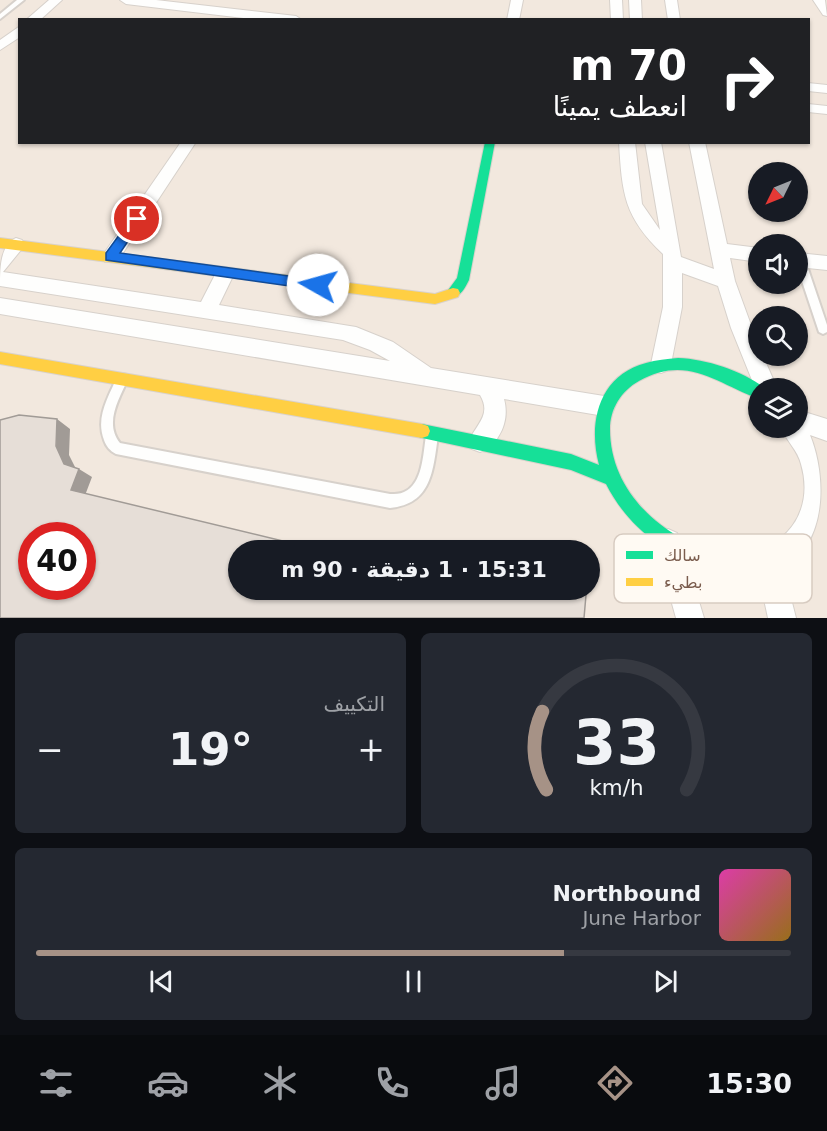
<!DOCTYPE html>
<html lang="ar">
<meta charset="utf-8">
<style>
body{margin:0;font-family:"DejaVu Sans",Vazirmatn,sans-serif;background:#242831;color:#f1f3f6;direction:rtl;height:100vh;display:flex;flex-direction:column;font-size:22px;white-space:nowrap}
*{box-sizing:border-box;margin:0}
p{font-size:20px;color:#9ea1a6}
.icon{flex:none;width:33px;height:33px;fill:none;stroke:currentColor;stroke-width:2;stroke-linecap:round;stroke-linejoin:round}
.map{position:relative;height:618px;overflow:hidden;direction:ltr}
.details{display:flex;flex-direction:column;gap:15px;padding:15px;background:#0d0f14;flex:1}
.details>*{flex:none}
.banner{position:absolute;left:18px;top:18px;width:792px;height:126px;border-radius:0px;box-shadow:0 2px 4px #0004;direction:rtl;background:#202124;color:#fff;overflow:hidden}
.needle{width:39px;rotate:227deg}
.tools{position:absolute;left:748px;top:162px;display:grid;gap:12px}
.tools a{display:grid;place-items:center;width:60px;height:60px;border-radius:50%;background:#171b24;box-shadow:0 2px 4px #0004;font-size:30px}
.speed{position:absolute;left:18px;top:522px;display:flex;gap:12px;font-size:30px;font-weight:700;text-align:center}
.speed>*{display:grid;place-content:center;width:78px;height:78px;border-radius:50%;background:#171b24;box-shadow:0 2px 4px #0004;line-height:1}
.speed .limit{border:9px solid #d22;background:#fff;color:#111}
.pin{position:absolute;display:grid;place-items:center;width:51px;height:51px;color:#fff;margin:-26px;border:3px solid #fff;border-radius:50%;box-shadow:0 2px 6px #0007}
.me{position:absolute;width:66px;margin:-33px;rotate:277deg;stroke-linejoin:round;filter:drop-shadow(0 0 4px #0008)}
.turn{display:flex;align-items:center;gap:21px;height:126px;padding:0 24px;font-size:27px}
.turn .icon{width:78px;height:78px;stroke-width:2.5}
.turn b{display:block;font-size:42px;line-height:51px}
.big{font-size:45px;font-weight:700;line-height:1.1}
.details .widget{flex:1;display:flex;flex-direction:column;justify-content:center;gap:9px;min-width:0;padding:0 21px;border-radius:9px;background:#242831}
.details .dial{align-items:center;gap:0}
.dial svg{height:156px;overflow:visible;fill:none;stroke:#363941;stroke-width:7;stroke-linecap:round;text-anchor:middle}
.dial text{fill:#f1f3f6;stroke:none}
.song{display:flex;align-items:center;gap:18px}
.cover{width:72px;height:72px;border-radius:9px;background:linear-gradient(135deg,hsl(320 70% 55%),hsl(40 70% 35%))}
.played{height:6px;border-radius:3px;background:linear-gradient(90deg,#a69286 70%,#363941 70%)}
.keys{display:flex;justify-content:space-around;direction:ltr}
.heat{display:flex;justify-content:space-between;align-items:center;font-size:33px;direction:ltr}
.details .tiles{flex:1;display:grid;gap:15px;grid-template-columns:1fr 1fr}
.widget:last-child{grid-column:span 2}
.trip{position:absolute;left:228px;top:540px;width:372px;height:60px;border-radius:30px;background:#171b24;box-shadow:0 2px 4px #0004;font-weight:700;line-height:60px;text-align:center;direction:rtl}
.dock{display:flex;height:96px;justify-content:space-around;align-items:center;background:#090b0e;color:#9ea1a6}
.dock .icon{width:42px;height:42px}
.dock .on{color:#a69286}
.dock b{font-size:27px;color:#f1f3f6}
.map>svg:first-child{display:block}
</style>
<div class="map">
<svg width="827" height="618" viewBox="0 0 827 618">
<rect width="100%" height="100%" fill="#f9f5f0"/>
<path fill="#f2e8de" fill-rule="evenodd" d="M0 0H827V618H0ZM20 20H808V142H20ZM759 172H798V212H759ZM759 244H798V284H759ZM759 316H798V356H759ZM759 388H798V428H759ZM32 536H82V586H32ZM238 550H590V590H238Z"/>
<g fill="none" stroke-linecap="round" stroke-linejoin="round">
<g stroke="#d7d1cb" stroke-width="4">
<path id="lane" d="M17 0H24L0 19V14Z
M800 256 805 260 827 325V332L823 334 819 332 798 269V257Z
M122 374 126 375 128 379C119 399 104 423 120 443L390 494C395 494 400 494 404 492 423 484 423 453 426 436L428 432 432 430 436 432 438 436C433 470 432 504 390 508L116 454C110 451 106 446 104 440 95 417 109 396 118 375Z"/>
</g>
<g stroke="#d7d1cb" stroke-width="2">
<path id="street" d="M49 0H62L40 20H26Z
M120 0H156L296 16 302 20H261L126 4Z
M511 0H523L519 20H507Z
M610 0H622L623 20H611Z
M629 0H641L642 20H630Z
M665 0H677L680 20H668Z
M813 0H825L827 16 823 15Z
M20 26V37L0 50V40Z
M808 83 827 85V93L808 91Z
M808 104 827 106V114L808 112Z
M181 142H196L117 262H105L102 257 105 252Z
M619 142H635L642 204 660 230 645 142H661L681 257 714 269 689 142H705L727 244 759 248V262L730 258 735 281 759 347V356H763L777 388H759L758 395 731 328 718 286 682 273V307L671 364 668 370 661 373 654 370 651 364 663 307V254C624 217 622 194 619 142Z
M16 238 22 240 25 245 3 272 201 302 218 269 225 267 232 269 234 274 219 305 356 327 393 342 431 368 604 396 612 399 615 406 612 413 604 416 504 399C510 420 500 444 480 452L472 449 469 441C476 424 492 415 480 395L0 314V298L390 361 370 350 343 340 0 286C0 269 0 245 16 238Z
M798 253 827 256V270L798 267Z
M798 410 827 419V441L810 435C827 477 827 544 783 567L796 618H768L759 576C735 578 714 576 692 567L688 558 692 549C707 542 721 552 737 552 786 552 815 511 801 464 798 451 786 440 781 428H798Z
M668 529 677 533 681 542 704 618H676L655 542 659 533Z"/>
</g>
<g stroke="#d9d2cb" stroke-width="2">
<path id="fast" d="M485 142H495L469 280C465 288 459 300 448 297L446 293 457 278Z
M678 358C707 359 742 371 765 388H759V399C716 383 687 354 639 381 621 391 610 409 610 429 610 477 640 515 681 538 691 544 706 547 710 558L707 564 701 567C660 550 627 525 606 484L571 470 422 438 416 436 414 431 416 426 422 424 571 454 599 465C588 423 598 376 646 363 656 360 667 359 678 358Z"/>
</g>
<g stroke="#d9d2cb" stroke-width="2">
<path id="slow" d="M0 238 435 294 453 288 458 289 460 293 458 297 435 304 0 248Z
M0 352 422 424 428 426 430 431 428 436 422 438 0 364Z"/>
</g>
<use href="#lane" fill="#fefefd" fill-rule="evenodd"/>
<use href="#street" fill="#fefefd" fill-rule="evenodd"/>
<use href="#fast" fill="#16e098" fill-rule="evenodd"/>
<use href="#slow" fill="#ffcf43" fill-rule="evenodd"/>
</g>
<path fill="#a19b96" d="M57 419 70 429 69 455 78 473 64 464 56 446Z
M79 469 92 477 84 498 71 490Z"/>
<path fill="#e6ded7" stroke="#a19b96" stroke-width="1.5" fill-rule="evenodd" d="M19 415 57 419 56 446 64 464 79 469 71 490 320 550H238V590H565L586 595 584 618H0V420ZM32 536H82V586H32Z"/>
<path fill="#1a73e8" stroke="#114b97" stroke-width="1.5" d="M137 214 143 219 120 253 318 280 325 285 318 290 106 260V253L133 216Z"/>
<rect x="614" y="534" width="198" height="69" rx="9" fill="#fffaf3" stroke="#d7cbc1" stroke-width="1.5"/>
<rect x="626" y="551" width="27" height="8" fill="#16e098"/>
<rect x="626" y="578" width="27" height="8" fill="#ffcf43"/>
<g font-size="16" fill="#7a5c4d">
<text x="664" y="561">سالك</text>
<text x="664" y="588">بطيء</text>
</g>
</svg>
<div class="tools">
<a><svg class="needle" viewBox="-14 -14 28 28"><path d="M0-13l5 13h-10z" fill="#e53935"/><path d="M0 13l5-13h-10z" fill="#9ea1a6"/></svg></a>
<a><svg class="icon" aria-label="sound" viewBox="0 0 24 24"><path d="M4 9h4l5-4v14l-5-4H4zM17 9q2 3 0 6"/></svg></a>
<a><svg class="icon" aria-label="search" viewBox="0 0 24 24"><circle cx="10" cy="10" r="6"/><path d="M15 15l6 6"/></svg></a>
<a><svg class="icon" aria-label="layers" viewBox="0 0 24 24"><path d="M12 4l9 5-9 5-9-5zM3 14l9 5 9-5"/></svg></a>
</div>
<div class="speed"><div class="limit">40</div></div>
<div class="pin" style="left:137px;top:219px;background:#d93025"><svg class="icon" aria-label="arrive" viewBox="0 0 24 24"><path d="M6 21V4h12l-3 4 3 4H6"/></svg></div>
<svg class="me" style="left:318px;top:285px" viewBox="-20 -20 40 40"><circle r="19" fill="#fff"/><path d="M0-13L10 11 0 6-10 11z" fill="#1a73e8"/></svg>
<div class="trip">15:31 · 1 دقيقة · 90 m</div>
<div class="banner">
<div class="turn"><svg class="icon" aria-label="right" viewBox="0 0 24 24"><path d="M7 20v-9h11M14 6l5 5-5 5"/></svg><div><b>70 m</b>انعطف يمينًا</div></div>
</div>
</div>
<section class="details">
<div class="tiles">
<div class="widget dial"><svg viewBox="0 0 100 80">
<path d="M14 69A42 42 0 1 1 86 69"/>
<path d="M14 69A42 42 0 0 1 12 29" stroke="#a69286"/>
<text x="50" y="56" font-size="32" font-weight="700">33</text>
<text x="50" y="72" font-size="11">km/h</text>
</svg></div>
<div class="widget"><p>التكييف</p>
<div class="heat"><a>−</a><b class="big">19°</b><a>+</a></div>
</div>
<div class="widget">
<div class="song"><i class="cover"></i><div><b>Northbound</b><p>June Harbor</p></div></div>
<div class="played"></div>
<div class="keys"><svg class="icon" aria-label="previous" viewBox="0 0 24 24"><path d="M18 5L8 12l10 7zM5 5v14"/></svg><svg class="icon" aria-label="pause" viewBox="0 0 24 24"><path d="M8 5v14M16 5v14"/></svg><svg class="icon" aria-label="next" viewBox="0 0 24 24"><path d="M6 5l10 7-10 7zM19 5v14"/></svg></div>
</div>
</div>
</section>
<nav class="dock">
<b>15:30</b>
<svg class="icon on" aria-label="directions" viewBox="0 0 24 24"><path d="M12 3l9 9-9 9-9-9zM9 14v-3h6M13 9l2 2-2 2"/></svg>
<svg class="icon" aria-label="music" viewBox="0 0 24 24"><path d="M9 18V5l10-2v13"/><circle cx="6" cy="18" r="3"/><circle cx="16" cy="16" r="3"/></svg>
<svg class="icon" aria-label="phone" viewBox="0 0 24 24"><path d="M5 4h4l2 5-3 2q2 4 5 5l2-3 5 2v4C11 20 4 13 5 4z"/></svg>
<svg class="icon" aria-label="climate" viewBox="0 0 24 24"><path d="M12 3v18M4 7l16 10M4 17L20 7"/></svg>
<svg class="icon" aria-label="car" viewBox="0 0 24 24"><path d="M5 17H2v-5l4-1 3-4h7l3 4 3 1v5h-3M9 17h6M6 11h13"/><circle cx="7" cy="17" r="2"/><circle cx="17" cy="17" r="2"/></svg>
<svg class="icon" aria-label="filters" viewBox="0 0 24 24"><path d="M4 7h16M4 17h16"/><circle cx="9" cy="7" r="2"/><circle cx="15" cy="17" r="2"/></svg>
</nav>
